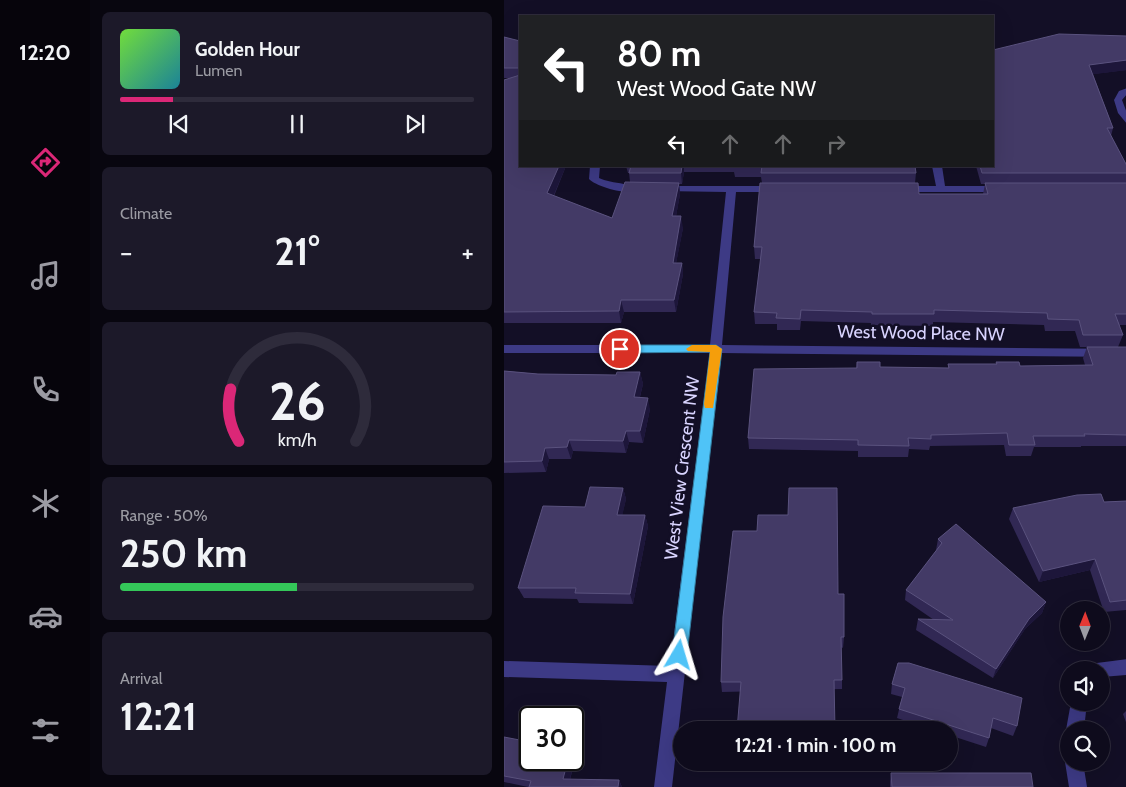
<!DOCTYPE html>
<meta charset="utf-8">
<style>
body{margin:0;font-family:Cabin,sans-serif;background:#1c1929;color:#f1f3f6;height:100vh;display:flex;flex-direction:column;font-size:19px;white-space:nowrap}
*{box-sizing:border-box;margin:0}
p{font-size:16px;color:#9b9ba3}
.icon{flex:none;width:28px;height:28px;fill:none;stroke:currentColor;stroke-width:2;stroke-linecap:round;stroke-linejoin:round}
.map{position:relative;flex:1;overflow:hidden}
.details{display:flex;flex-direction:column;gap:12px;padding:12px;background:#08060f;width:414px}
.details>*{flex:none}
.top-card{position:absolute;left:15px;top:15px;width:475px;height:152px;border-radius:0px;box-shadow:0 5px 20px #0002,0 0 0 1px #2e2b3b;background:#202124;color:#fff;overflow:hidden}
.needle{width:32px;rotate:1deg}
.fabs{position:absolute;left:556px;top:601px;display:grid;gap:10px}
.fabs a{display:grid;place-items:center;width:50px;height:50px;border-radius:50%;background:#0e0b1c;box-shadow:0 5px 20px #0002,0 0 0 1px #2e2b3b;font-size:25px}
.speed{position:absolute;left:15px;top:706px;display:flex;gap:10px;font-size:25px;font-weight:700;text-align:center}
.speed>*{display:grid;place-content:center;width:65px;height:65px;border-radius:50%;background:#0e0b1c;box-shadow:0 5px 20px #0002,0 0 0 1px #2e2b3b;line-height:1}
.speed .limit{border:2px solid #111;border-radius:8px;background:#fff;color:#111}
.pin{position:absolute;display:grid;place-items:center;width:42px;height:42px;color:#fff;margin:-21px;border:2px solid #fff;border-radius:50%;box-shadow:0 1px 5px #0007}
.me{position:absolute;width:55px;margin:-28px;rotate:7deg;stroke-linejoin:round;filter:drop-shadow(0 0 4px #0008)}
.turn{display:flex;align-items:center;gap:18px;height:105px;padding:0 15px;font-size:22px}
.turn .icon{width:65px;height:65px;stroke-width:2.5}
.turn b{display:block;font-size:35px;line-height:42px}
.lanes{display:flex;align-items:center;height:48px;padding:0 15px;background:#0003;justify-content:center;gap:25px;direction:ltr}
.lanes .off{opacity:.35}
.big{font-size:38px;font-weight:700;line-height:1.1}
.details .widget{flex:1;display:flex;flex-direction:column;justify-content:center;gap:8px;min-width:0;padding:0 18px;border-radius:8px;background:#1c1929}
.details .dial{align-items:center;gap:0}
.dial svg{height:130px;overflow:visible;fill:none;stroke:#2e2b3b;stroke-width:7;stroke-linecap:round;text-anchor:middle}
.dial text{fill:#f1f3f6;stroke:none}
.song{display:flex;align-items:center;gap:15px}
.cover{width:60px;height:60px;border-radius:8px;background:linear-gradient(135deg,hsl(100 70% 55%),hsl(190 70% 35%))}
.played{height:5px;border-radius:2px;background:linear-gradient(90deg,#db2777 15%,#2e2b3b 15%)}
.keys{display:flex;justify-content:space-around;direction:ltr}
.heat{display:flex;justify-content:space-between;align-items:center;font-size:28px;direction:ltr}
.charge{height:8px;border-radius:4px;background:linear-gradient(90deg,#34c759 50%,#2e2b3b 0)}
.trip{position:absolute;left:169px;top:721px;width:285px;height:50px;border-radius:25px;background:#0e0b1c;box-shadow:0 5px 20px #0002,0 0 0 1px #2e2b3b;font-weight:700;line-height:50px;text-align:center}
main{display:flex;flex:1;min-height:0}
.tabs{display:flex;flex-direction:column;width:90px;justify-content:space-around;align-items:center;background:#06040b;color:#9b9ba3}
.tabs .icon{width:35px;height:35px}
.tabs .active{color:#db2777}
.tabs b{font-size:22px;color:#f1f3f6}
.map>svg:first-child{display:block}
</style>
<main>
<nav class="tabs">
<b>12:20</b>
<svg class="icon active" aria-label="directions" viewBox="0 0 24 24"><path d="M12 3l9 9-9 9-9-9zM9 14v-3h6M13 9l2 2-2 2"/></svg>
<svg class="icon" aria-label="music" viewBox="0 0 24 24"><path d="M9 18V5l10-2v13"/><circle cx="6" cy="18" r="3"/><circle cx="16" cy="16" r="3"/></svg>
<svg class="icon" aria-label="phone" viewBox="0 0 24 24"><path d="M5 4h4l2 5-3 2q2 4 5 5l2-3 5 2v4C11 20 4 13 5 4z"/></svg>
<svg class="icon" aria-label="climate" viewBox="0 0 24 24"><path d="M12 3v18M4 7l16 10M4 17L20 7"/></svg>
<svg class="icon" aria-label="car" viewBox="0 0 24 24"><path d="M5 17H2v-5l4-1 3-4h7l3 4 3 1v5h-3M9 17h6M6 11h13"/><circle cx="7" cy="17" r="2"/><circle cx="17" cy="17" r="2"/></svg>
<svg class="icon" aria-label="filters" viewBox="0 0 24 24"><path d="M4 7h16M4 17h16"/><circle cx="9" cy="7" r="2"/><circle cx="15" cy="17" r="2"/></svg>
</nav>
<section class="details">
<div class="widget">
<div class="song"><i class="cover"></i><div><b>Golden Hour</b><p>Lumen</p></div></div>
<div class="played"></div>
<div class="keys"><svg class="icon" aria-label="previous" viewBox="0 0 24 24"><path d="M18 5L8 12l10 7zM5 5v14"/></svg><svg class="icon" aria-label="pause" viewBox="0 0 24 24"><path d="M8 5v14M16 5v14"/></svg><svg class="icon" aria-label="next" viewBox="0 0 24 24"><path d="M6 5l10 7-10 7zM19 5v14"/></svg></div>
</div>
<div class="widget"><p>Climate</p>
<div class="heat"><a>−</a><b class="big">21°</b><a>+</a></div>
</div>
<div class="widget dial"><svg viewBox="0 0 100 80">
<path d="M14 69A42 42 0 1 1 86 69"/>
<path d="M14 69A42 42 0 0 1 9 37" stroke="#db2777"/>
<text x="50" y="56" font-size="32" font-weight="700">26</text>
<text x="50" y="72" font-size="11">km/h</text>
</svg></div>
<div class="widget"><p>Range · 50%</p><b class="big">250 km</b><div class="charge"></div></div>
<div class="widget"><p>Arrival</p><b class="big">12:21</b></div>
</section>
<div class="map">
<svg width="623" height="787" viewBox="0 0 623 787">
<rect width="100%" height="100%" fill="#130f26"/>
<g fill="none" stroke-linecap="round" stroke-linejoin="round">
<path fill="#3d3a85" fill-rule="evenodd" d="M623 88V94L618 100 623 113V124L614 113 610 100 615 91Z
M86 166H96L95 178C107 184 134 184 140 189 130 197 94 188 85 179Z
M428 166H438L441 186H497L502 189 497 192H397L392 189 397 186H432Z
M160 186H272L277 189 272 192H232L218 345 623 349V357L217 353 168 787H150L163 682 0 677V661L166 666 206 353H0V345H206L222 192 157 191 155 189Z
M623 659V675L598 677V670H583L585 664Z
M567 702H583L580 730H565V736L562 730Z
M565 755V762H579L583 787H565L561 762Z"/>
</g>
<path fill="#312854" d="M623 36V70L589 74 609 128 607 136 623 166V325H615L619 335 614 347H576L571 331H541L540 325 429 322V326L367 325V323L297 321 296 330H273V324H251L250 312 257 259H251L250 247 258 183 257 177H231L230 172H180L178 184H175L176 194 172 216 179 228 172 263H178L179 274 172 312H120L117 323H0V80L7 78H0V37L16 41V166H62L50 196 108 218 126 182 125 173H124L122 166H411L412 173 411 183 415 194H479L481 184H477L472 166H489Z
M583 347H623V446H577V447H530L527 456H502L500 445 426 446 425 450 405 449 404 457H354V451L245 449 244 438 352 368 353 362 376 367 444 368V364H492V362L516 366 581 365 579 358Z
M0 371 34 374 112 375 136 372 139 384 136 397 146 409 139 443 125 442 122 453 69 451 67 459H45L42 472 0 473Z
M119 488 122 499 118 515H141L144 526 129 604 75 603 73 599 20 598 14 588 81 507Z
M623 501V610L600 612 586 570 535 582 505 519 509 508 600 502Z
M253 531 334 594 340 637 339 648 337 647 338 680V689L218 692 217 682Z
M434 539 542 602 538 613 521 629 489 678 412 630 414 619 430 620 401 600 402 590 432 551V550Z
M394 663 513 726 509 736 487 728 485 738 482 747 445 735V730H429L393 718 398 697 387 694 388 684Z
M77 709 81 718 66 780H115L118 787H24L0 782V737L26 760Z
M623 710V725L619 714Z
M203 762H331V770L205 769Z
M387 773 529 787H386V781Z"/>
<path fill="#1d163a" d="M623 60V70L583 75 585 65Z
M55 166H62L46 204 43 193Z
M178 166H180V172L178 184 177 173Z
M175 183 176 194 170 228 168 216Z
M177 216 179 228 170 274 169 263Z
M178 263 179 274 172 312 170 300Z
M117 300 120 312 117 323 115 311Z
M136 372 139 384 133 408 130 397Z
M144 398 146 409 139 443 136 431Z
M122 431 125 442 122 453 119 441Z
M65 440 69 451 67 459 63 447Z
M41 448 45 459 42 472 38 461Z
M119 488 122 499 116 526 113 515Z
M141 515 144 526 129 604 126 594Z
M591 559 586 570 535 582 539 571Z
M542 602 538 613 521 629 489 678 492 669 525 619Z
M77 709 81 718 64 787 59 779 64 760H69V741Z
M115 780 118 787H114Z"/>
<path fill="#433a66" stroke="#5a527e" d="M555 34 623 36V60L585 65 609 128H603L623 166V173H478L476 166H489V50Z
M0 37 16 41V68H0Z
M16 75V166H55L43 193 108 218 121 182 175 183 168 216H177L169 263H178L170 300H117L115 311 0 312V80Z
M127 166H178L177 173H125Z
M258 166H411L412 173H257Z
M256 183H414L415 194H484L481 183H623V314H611L619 335H579L575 320 544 319 543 313 430 310V314H368V312L297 310 296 319 272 318 273 313 250 312 258 247H250Z
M583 347H623V435L580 434 581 436H529L531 445H505L503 433 427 435V439L404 438 405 446 354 445V440L244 438 250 369 353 368V362H376V367L445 368 444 364H493L492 362H515L516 366 589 365Z
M0 371 34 374 112 375 113 372H136L130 397 144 398 136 431H122L119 441 65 440 63 447 41 448 38 461 0 462Z
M86 487 119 488 113 515H141L126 594 71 593 72 588H14L39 506 81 507Z
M285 488H333L334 594H340V637H337L338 680H330L331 730H233L237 682H217L219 617 229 531H253L254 515H284Z
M597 494 600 502 623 501V600L606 602 591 559 539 571 509 508 573 495Z
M452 524 542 602 525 619 492 669 414 619 449 620 402 590 438 543 434 539Z
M394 663H405L518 698 513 726 489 718 485 738 395 709 401 688 388 684Z
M47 708 77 709 69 741V718H45Z
M0 737 26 742V760H64L59 779 115 780 114 787H25L27 781 0 776Z
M387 773H527L529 787H388Z"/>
<path fill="#4fc3f7" stroke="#337fa1" d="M116 345H212L218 349 183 655 180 660 175 662 170 660 168 655 206 352 116 353 110 349Z"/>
<path fill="#f59e0b" d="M188 345H212L218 349 209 408H201L200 404 206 352 184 351 182 349Z"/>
<g text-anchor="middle" stroke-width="5" stroke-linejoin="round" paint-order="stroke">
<g font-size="18" fill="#d9d4ff" stroke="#130f26">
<text transform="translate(417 333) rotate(1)" y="6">West Wood Place NW</text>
<text transform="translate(178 468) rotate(-83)" y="6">West View Crescent NW</text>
</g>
</g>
</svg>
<div class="fabs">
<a><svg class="needle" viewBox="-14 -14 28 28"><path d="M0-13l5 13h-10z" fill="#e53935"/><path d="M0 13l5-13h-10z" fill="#9b9ba3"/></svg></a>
<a><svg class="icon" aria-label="sound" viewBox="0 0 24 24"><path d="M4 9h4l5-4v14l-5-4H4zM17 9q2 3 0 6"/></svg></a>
<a><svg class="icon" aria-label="search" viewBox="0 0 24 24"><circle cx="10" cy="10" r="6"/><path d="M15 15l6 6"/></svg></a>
</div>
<div class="speed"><div class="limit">30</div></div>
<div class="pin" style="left:116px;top:349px;background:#d93025"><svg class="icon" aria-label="arrive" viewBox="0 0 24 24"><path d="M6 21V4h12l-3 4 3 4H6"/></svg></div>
<svg class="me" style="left:175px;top:655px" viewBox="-20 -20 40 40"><path d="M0-17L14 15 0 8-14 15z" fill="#4fc3f7" stroke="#fff" stroke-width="4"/></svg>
<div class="trip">12:21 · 1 min · 100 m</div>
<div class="top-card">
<div class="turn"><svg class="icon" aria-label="left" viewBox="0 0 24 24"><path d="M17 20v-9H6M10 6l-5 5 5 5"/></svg><div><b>80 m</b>West Wood Gate NW</div></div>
<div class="lanes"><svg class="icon" aria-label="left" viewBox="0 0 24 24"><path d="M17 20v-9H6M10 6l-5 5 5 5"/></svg><svg class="icon off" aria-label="ahead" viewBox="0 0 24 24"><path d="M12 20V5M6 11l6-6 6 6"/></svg><svg class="icon off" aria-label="ahead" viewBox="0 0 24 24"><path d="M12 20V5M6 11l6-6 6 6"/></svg><svg class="icon off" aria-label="right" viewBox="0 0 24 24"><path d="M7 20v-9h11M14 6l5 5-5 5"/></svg></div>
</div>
</div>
</main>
